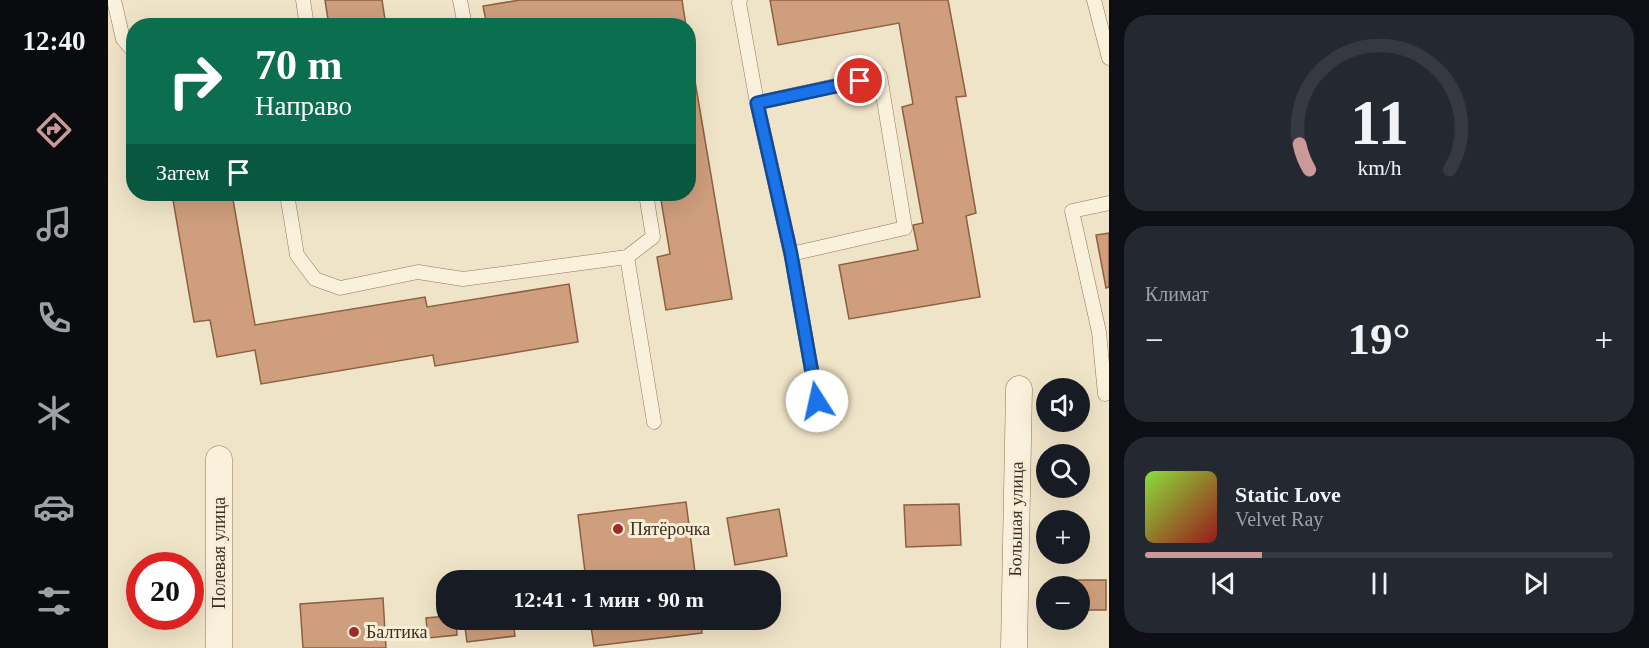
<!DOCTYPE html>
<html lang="ru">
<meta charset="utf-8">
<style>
body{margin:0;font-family:"Times New Roman",serif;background:#242831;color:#f1f3f6;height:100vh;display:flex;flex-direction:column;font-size:22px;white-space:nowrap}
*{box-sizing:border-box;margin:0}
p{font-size:20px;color:#9ea1a6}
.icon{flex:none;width:33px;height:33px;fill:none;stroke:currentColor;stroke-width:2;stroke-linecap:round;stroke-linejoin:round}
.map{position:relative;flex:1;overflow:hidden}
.side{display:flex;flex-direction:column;gap:15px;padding:15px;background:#0d0f14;width:540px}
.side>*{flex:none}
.top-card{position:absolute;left:18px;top:18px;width:570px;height:183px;border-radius:24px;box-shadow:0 6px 24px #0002;background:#0b6e4f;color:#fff;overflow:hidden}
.buttons{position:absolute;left:928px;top:378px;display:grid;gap:12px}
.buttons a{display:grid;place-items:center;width:54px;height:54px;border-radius:50%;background:#171b24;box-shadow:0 6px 24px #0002;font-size:30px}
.speed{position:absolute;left:18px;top:552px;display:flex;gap:12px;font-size:30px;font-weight:700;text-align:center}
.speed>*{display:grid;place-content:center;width:78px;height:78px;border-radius:50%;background:#171b24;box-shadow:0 6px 24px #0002;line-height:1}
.speed .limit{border:9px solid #d22;background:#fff;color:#111}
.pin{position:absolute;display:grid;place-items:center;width:51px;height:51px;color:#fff;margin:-26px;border:3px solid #fff;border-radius:50%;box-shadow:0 2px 6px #0007}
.me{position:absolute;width:66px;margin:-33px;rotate:350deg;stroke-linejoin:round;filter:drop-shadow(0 0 4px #0008)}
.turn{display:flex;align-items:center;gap:21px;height:126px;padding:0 30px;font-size:27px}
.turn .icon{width:78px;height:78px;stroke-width:2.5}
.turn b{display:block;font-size:42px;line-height:51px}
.then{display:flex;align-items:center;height:57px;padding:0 30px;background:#0003;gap:12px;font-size:22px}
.big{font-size:45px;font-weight:800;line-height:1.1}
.side .card{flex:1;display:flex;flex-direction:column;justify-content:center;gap:9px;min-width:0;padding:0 21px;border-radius:24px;background:#242831}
.side .dial{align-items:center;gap:0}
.dial svg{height:156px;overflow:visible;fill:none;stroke:#363941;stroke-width:7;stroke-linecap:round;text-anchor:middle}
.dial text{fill:#f1f3f6;stroke:none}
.song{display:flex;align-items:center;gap:18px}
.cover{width:72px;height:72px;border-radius:9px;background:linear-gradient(135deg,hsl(90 70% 55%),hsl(0 70% 35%))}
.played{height:6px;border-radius:3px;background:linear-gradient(90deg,#cc999b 25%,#363941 25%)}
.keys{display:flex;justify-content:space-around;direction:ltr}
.heat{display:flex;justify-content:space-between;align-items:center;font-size:33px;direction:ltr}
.trip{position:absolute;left:328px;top:570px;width:345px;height:60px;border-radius:24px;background:#171b24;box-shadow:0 6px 24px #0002;font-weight:800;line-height:60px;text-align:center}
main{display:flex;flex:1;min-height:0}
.dock{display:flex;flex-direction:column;width:108px;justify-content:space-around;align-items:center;background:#090b0e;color:#9ea1a6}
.dock .icon{width:42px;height:42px}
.dock .current{color:#cc999b}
.dock b{font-size:27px;color:#f1f3f6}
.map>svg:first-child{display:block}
</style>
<main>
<nav class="dock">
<b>12:40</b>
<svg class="icon current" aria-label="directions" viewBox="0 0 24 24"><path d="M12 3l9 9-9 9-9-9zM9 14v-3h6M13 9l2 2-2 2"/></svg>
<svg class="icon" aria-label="music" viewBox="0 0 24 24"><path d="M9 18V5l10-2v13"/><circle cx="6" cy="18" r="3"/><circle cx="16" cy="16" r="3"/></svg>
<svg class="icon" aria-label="phone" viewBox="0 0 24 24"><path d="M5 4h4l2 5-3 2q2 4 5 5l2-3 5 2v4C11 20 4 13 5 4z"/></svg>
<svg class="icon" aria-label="climate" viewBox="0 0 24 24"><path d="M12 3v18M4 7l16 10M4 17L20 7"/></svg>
<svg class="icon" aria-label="car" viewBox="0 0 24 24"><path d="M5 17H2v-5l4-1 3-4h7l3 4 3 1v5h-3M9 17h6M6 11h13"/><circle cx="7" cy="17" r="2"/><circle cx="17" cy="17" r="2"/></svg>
<svg class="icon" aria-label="filters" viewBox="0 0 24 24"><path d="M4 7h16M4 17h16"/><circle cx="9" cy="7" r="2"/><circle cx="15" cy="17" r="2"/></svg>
</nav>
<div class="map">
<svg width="1001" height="648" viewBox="0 0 1001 648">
<rect width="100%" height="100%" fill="#f0e4c8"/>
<path fill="#cf9f7d" stroke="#8d5f41" stroke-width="1.5" d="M217 0H274L278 26H221Z
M412 0H574L578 26H379L375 6Z
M662 0H840L858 96 848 97 868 213 858 216 872 297 741 319 731 265 810 250 805 225 815 223 794 107 805 104 791 23 670 45Z
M580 40 624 299 558 310 549 257 562 254 552 194H580Z
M64 194H124L147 325 317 297 319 307 461 284 470 342 327 366 325 355 153 384 147 350 109 357 102 320 86 322Z
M1001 233V287L998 288 988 235Z
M578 502 588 580H478L470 515Z
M851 504 853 545 798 547 796 505Z
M671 509 679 556 627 565 619 518Z
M947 580H998V610H972V586H947Z
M275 598 278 648H195L192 604Z
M339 616V620H348L349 635 320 638 318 618Z
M356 620H405L407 636 359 642Z
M482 620H593L594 633 486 646Z"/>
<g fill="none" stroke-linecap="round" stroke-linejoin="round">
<g stroke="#8d765c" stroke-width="15">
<path id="service" d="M6 0 15 39 26 52
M195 0 199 26
M352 0 357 26
M632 0 631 3 649 103 683 254 709 401
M986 0 1001 58
M649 103 772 76 797 228 683 254
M179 194 189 255 207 279 232 288 310 272 355 279 519 257 546 422
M519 257 545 237 538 194
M997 394 991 332 964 211 1001 203"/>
</g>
<g stroke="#8d765c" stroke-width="27">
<path id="minor" d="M111 648V459
M906 648 911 389"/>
</g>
<use href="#service" stroke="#faf1dc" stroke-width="14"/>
<use href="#minor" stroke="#faf1dc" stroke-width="26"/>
</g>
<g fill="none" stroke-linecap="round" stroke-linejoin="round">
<g stroke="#114b97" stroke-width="15">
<path id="route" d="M709 401 683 254 649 103 752 81"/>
</g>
<use href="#route" stroke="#1a73e8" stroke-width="10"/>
</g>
<g fill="#9e2a2b" stroke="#f7eed8" stroke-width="2">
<circle cx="510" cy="529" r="6"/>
<circle cx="246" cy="632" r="6"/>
</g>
<g text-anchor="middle" stroke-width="6" stroke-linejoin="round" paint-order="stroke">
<g font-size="18" fill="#3d2e20" stroke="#f7eed8">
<text transform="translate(908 519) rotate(-89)" y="6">Большая улица</text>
<text transform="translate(111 553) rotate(-90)" y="6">Полевая улица</text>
</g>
<g font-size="18" fill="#3d2e20" stroke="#f7eed8" text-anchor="start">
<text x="522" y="535">Пятёрочка</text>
<text x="258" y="638">Балтика</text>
</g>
</g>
</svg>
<div class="buttons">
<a><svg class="icon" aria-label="sound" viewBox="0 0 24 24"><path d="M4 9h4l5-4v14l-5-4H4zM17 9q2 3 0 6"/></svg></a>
<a><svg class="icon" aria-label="search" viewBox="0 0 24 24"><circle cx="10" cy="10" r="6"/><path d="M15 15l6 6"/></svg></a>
<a>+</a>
<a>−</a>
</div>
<div class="speed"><div class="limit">20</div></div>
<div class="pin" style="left:752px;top:81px;background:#d93025"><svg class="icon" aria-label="arrive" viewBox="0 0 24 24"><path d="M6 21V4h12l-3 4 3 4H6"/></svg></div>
<svg class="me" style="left:709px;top:401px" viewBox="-20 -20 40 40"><circle r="19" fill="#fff"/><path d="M0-13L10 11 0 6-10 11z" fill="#1a73e8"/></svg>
<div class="trip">12:41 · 1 мин · 90 m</div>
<div class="top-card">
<div class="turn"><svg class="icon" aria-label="right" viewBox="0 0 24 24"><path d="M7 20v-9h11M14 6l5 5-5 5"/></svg><div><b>70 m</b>Направо</div></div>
<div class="then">Затем<svg class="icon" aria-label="arrive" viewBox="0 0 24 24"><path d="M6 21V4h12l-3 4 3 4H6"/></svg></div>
</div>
</div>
<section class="side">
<div class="card dial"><svg viewBox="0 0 100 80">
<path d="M14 69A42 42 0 1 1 86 69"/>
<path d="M14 69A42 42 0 0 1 9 56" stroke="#cc999b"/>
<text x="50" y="56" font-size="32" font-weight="700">11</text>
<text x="50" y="72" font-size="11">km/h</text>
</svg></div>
<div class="card"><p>Климат</p>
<div class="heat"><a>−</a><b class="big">19°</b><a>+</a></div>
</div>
<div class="card">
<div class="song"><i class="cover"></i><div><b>Static Love</b><p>Velvet Ray</p></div></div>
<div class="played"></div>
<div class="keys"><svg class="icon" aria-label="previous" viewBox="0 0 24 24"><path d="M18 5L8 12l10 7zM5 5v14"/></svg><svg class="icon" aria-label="pause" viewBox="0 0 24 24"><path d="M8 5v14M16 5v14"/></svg><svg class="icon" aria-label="next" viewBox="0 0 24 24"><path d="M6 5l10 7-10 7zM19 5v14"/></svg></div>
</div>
</section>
</main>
